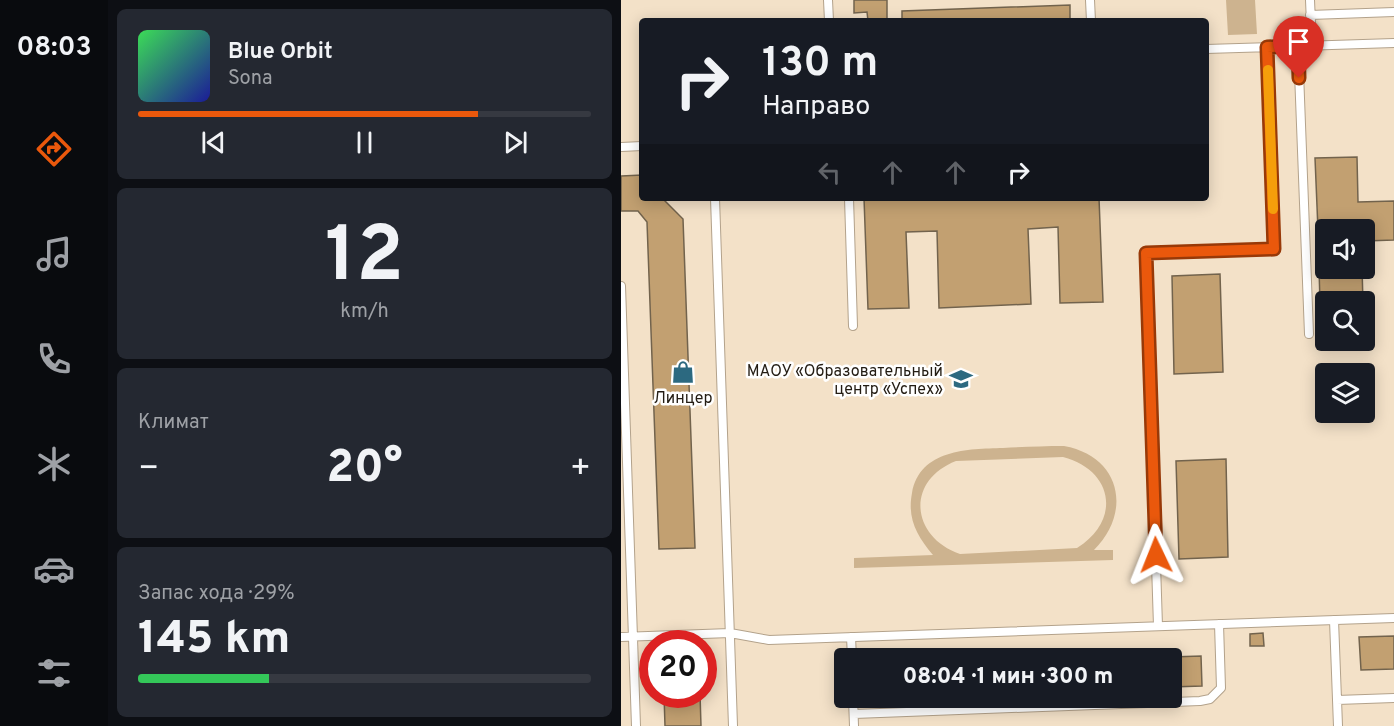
<!DOCTYPE html>
<html lang="ru">
<meta charset="utf-8">
<style>
body{margin:0;font-family:Overpass,sans-serif;background:#242831;color:#f1f3f6;height:100vh;display:flex;flex-direction:column;font-size:22px;white-space:nowrap}
*{box-sizing:border-box;margin:0}
p{font-size:20px;color:#9ea1a6}
.icon{flex:none;width:33px;height:33px;fill:none;stroke:currentColor;stroke-width:2;stroke-linecap:round;stroke-linejoin:round}
.map{position:relative;flex:1;overflow:hidden}
.panel{display:flex;flex-direction:column;gap:9px;padding:9px;background:#0d0f14;width:513px}
.panel>*{flex:none}
.hud{position:absolute;left:18px;top:18px;width:570px;height:183px;border-radius:6px;box-shadow:0 3px 15px #0003;background:#171b24;color:#f1f3f6;overflow:hidden}
.tools{position:absolute;left:694px;top:219px;display:grid;gap:12px}
.tools a{display:grid;place-items:center;width:60px;height:60px;border-radius:6px;background:#171b24;box-shadow:0 3px 15px #0003;font-size:30px}
.speed{position:absolute;left:18px;top:630px;display:flex;gap:12px;font-size:30px;font-weight:700;text-align:center}
.speed>*{display:grid;place-content:center;width:78px;height:78px;border-radius:50%;background:#171b24;box-shadow:0 3px 15px #0003;line-height:1}
.speed .limit{border:9px solid #d22;background:#fff;color:#111}
.pin{position:absolute;display:grid;place-items:center;width:51px;height:51px;color:#fff;margin:-62px -26px;border-radius:50% 50% 50% 0;rotate:-45deg;box-shadow:0 0 6px #0007}
.pin .icon{rotate:45deg}
.me{position:absolute;width:66px;margin:-33px;rotate:358deg;stroke-linejoin:round;filter:drop-shadow(0 0 4px #0008)}
.turn{display:flex;align-items:center;gap:21px;height:126px;padding:0 24px;font-size:27px}
.turn .icon{width:78px;height:78px;stroke-width:2.5}
.turn b{display:block;font-size:42px;line-height:51px}
.lanes{display:flex;align-items:center;height:57px;padding:0 24px;background:#0003;justify-content:center;gap:30px;direction:ltr}
.lanes .off{opacity:.35}
.big{font-size:45px;font-weight:800;line-height:1.1}
.panel .tile{flex:1;display:flex;flex-direction:column;justify-content:center;gap:9px;min-width:0;padding:0 21px;border-radius:9px;background:#242831}
.panel .dial{align-items:center;gap:0}
.dial b{font-size:78px;line-height:1}
.song{display:flex;align-items:center;gap:18px}
.cover{width:72px;height:72px;border-radius:9px;background:linear-gradient(135deg,hsl(130 70% 55%),hsl(240 70% 35%))}
.played{height:6px;border-radius:3px;background:linear-gradient(90deg,#ea580c 75%,#363941 75%)}
.keys{display:flex;justify-content:space-around;direction:ltr}
.heat{display:flex;justify-content:space-between;align-items:center;font-size:33px;direction:ltr}
.charge{height:9px;border-radius:4px;background:linear-gradient(90deg,#34c759 29%,#363941 0)}
.trip{position:absolute;left:213px;top:648px;width:348px;height:60px;border-radius:6px;background:#171b24;box-shadow:0 3px 15px #0003;font-weight:800;line-height:60px;text-align:center}
main{display:flex;flex:1;min-height:0}
.tabs{display:flex;flex-direction:column;width:108px;justify-content:space-around;align-items:center;background:#090b0e;color:#9ea1a6}
.tabs .icon{width:42px;height:42px}
.tabs .selected{color:#ea580c}
.tabs b{font-size:27px;color:#f1f3f6}
.map>svg:first-child{display:block}
</style>
<main>
<nav class="tabs">
<b>08:03</b>
<svg class="icon selected" aria-label="directions" viewBox="0 0 24 24"><path d="M12 3l9 9-9 9-9-9zM9 14v-3h6M13 9l2 2-2 2"/></svg>
<svg class="icon" aria-label="music" viewBox="0 0 24 24"><path d="M9 18V5l10-2v13"/><circle cx="6" cy="18" r="3"/><circle cx="16" cy="16" r="3"/></svg>
<svg class="icon" aria-label="phone" viewBox="0 0 24 24"><path d="M5 4h4l2 5-3 2q2 4 5 5l2-3 5 2v4C11 20 4 13 5 4z"/></svg>
<svg class="icon" aria-label="climate" viewBox="0 0 24 24"><path d="M12 3v18M4 7l16 10M4 17L20 7"/></svg>
<svg class="icon" aria-label="car" viewBox="0 0 24 24"><path d="M5 17H2v-5l4-1 3-4h7l3 4 3 1v5h-3M9 17h6M6 11h13"/><circle cx="7" cy="17" r="2"/><circle cx="17" cy="17" r="2"/></svg>
<svg class="icon" aria-label="filters" viewBox="0 0 24 24"><path d="M4 7h16M4 17h16"/><circle cx="9" cy="7" r="2"/><circle cx="15" cy="17" r="2"/></svg>
</nav>
<section class="panel">
<div class="tile">
<div class="song"><i class="cover"></i><div><b>Blue Orbit</b><p>Sona</p></div></div>
<div class="played"></div>
<div class="keys"><svg class="icon" aria-label="previous" viewBox="0 0 24 24"><path d="M18 5L8 12l10 7zM5 5v14"/></svg><svg class="icon" aria-label="pause" viewBox="0 0 24 24"><path d="M8 5v14M16 5v14"/></svg><svg class="icon" aria-label="next" viewBox="0 0 24 24"><path d="M6 5l10 7-10 7zM19 5v14"/></svg></div>
</div>
<div class="tile dial"><b>12</b><p>km/h</p></div>
<div class="tile"><p>Климат</p>
<div class="heat"><a>−</a><b class="big">20°</b><a>+</a></div>
</div>
<div class="tile"><p>Запас хода · 29%</p><b class="big">145 km</b><div class="charge"></div></div>
</section>
<div class="map">
<svg width="773" height="726" viewBox="0 0 773 726">
<rect width="100%" height="100%" fill="#f3e1c8"/>
<path fill="#cdb38f" fill-rule="evenodd" d="M605 0H634L636 34 607 35Z
M443 446C499 456 512 511 473 550H492V560L233 568V558L312 555C296 536 286 519 291 493 299 449 347 449 382 448 402 447 422 446 443 446ZM442 457C492 470 501 520 456 548L339 554C290 537 284 481 335 461Z"/>
<path fill="#c2a071" stroke="#72634d" stroke-width="1.5" d="M233 0H266V21H247L246 12 233 13Z
M449 5V21H281V11Z
M736 157 737 202 773 201V240L744 241V230H697L694 158Z
M21 175V198H41L62 219 74 548 38 549 26 222 17 211H0V176Z
M243 198H478L482 302 439 303 437 227 407 229 410 304 318 308 316 231 285 232 288 308 247 309Z
M698 268H741L742 302H699Z
M599 274 602 372 553 374 551 276Z
M605 459 607 557 558 559 555 461Z
M642 633 643 646H629V634Z
M773 636V669L740 670 738 637Z
M580 656 581 686 550 687V657Z
M43 694H79L80 726H44Z"/>
<g fill="none" stroke-linecap="round" stroke-linejoin="round">
<g stroke="#b3a28b" stroke-width="10">
<path id="lane" d="M207 0 208 21
M469 0 470 21
M689 0 691 46
M689 15 773 12
M677 46 688 334
M585 49 773 43
M0 147 21 146
M94 198 112 726
M228 198 232 326
M0 286 15 726
M713 620 717 726
M537 626 525 253 653 249 646 47
M0 637 109 633 148 640 773 618
M230 637 231 658
M232 698 233 726
M716 700 773 698
M233 714 579 701 589 699 600 688 598 624"/>
</g>
<use href="#lane" stroke="#fff" stroke-width="8"/>
</g>
<g fill="none" stroke-linecap="round" stroke-linejoin="round">
<g stroke="#983908" stroke-width="15">
<path id="route" d="M535 555 525 253 653 249 646 47 677 46 678 78"/>
</g>
<use href="#route" stroke="#ea580c" stroke-width="10"/>
<path stroke="#f59e0b" stroke-width="10" d="M647 70 652 209"/>
</g>
<defs>
<g id="shop-bare" transform="scale(1.8)"><path d="M-5-2.5h2.3a2.7 3.5 0 0 1 5.4 0H5L5.5 6h-11ZM-1.5-2.5h3a1.5 2.3 0 0 0-3 0Z" fill="#2c6980" stroke="#fff" stroke-width="2.5" paint-order="stroke"/></g>
<g id="school-bare" transform="scale(1.8)"><path d="M0-5L7-2L0 1L-7-2ZM-4 1L0 2.5L4 1V4Q0 6-4 4Z" fill="#2c6980" stroke="#fff" stroke-width="2.5" paint-order="stroke"/></g>
</defs>
<g fill-rule="evenodd">
<use href="#shop-bare" x="62" y="372"/>
<use href="#school-bare" x="340" y="379"/>
</g>
<g text-anchor="middle" stroke-width="5" stroke-linejoin="round" paint-order="stroke">
<g font-size="16" fill="#231c13" stroke="#fff" text-anchor="end">
<text x="322" y="376">МАОУ «Образовательный<tspan x="322" dy="18">центр «Успех»</tspan></text>
<text x="62" y="403" text-anchor="middle">Линцер</text>
</g>
</g>
</svg>
<div class="tools">
<a><svg class="icon" aria-label="sound" viewBox="0 0 24 24"><path d="M4 9h4l5-4v14l-5-4H4zM17 9q2 3 0 6"/></svg></a>
<a><svg class="icon" aria-label="search" viewBox="0 0 24 24"><circle cx="10" cy="10" r="6"/><path d="M15 15l6 6"/></svg></a>
<a><svg class="icon" aria-label="layers" viewBox="0 0 24 24"><path d="M12 4l9 5-9 5-9-5zM3 14l9 5 9-5"/></svg></a>
</div>
<div class="speed"><div class="limit">20</div></div>
<div class="pin" style="left:678px;top:78px;background:#d93025"><svg class="icon" aria-label="arrive" viewBox="0 0 24 24"><path d="M6 21V4h12l-3 4 3 4H6"/></svg></div>
<svg class="me" style="left:535px;top:555px" viewBox="-20 -20 40 40"><path d="M0-17L14 15 0 8-14 15z" fill="#ea580c" stroke="#fff" stroke-width="4"/></svg>
<div class="trip">08:04 · 1 мин · 300 m</div>
<div class="hud">
<div class="turn"><svg class="icon" aria-label="right" viewBox="0 0 24 24"><path d="M7 20v-9h11M14 6l5 5-5 5"/></svg><div><b>130 m</b>Направо</div></div>
<div class="lanes"><svg class="icon off" aria-label="left" viewBox="0 0 24 24"><path d="M17 20v-9H6M10 6l-5 5 5 5"/></svg><svg class="icon off" aria-label="ahead" viewBox="0 0 24 24"><path d="M12 20V5M6 11l6-6 6 6"/></svg><svg class="icon off" aria-label="ahead" viewBox="0 0 24 24"><path d="M12 20V5M6 11l6-6 6 6"/></svg><svg class="icon" aria-label="right" viewBox="0 0 24 24"><path d="M7 20v-9h11M14 6l5 5-5 5"/></svg></div>
</div>
</div>
</main>
